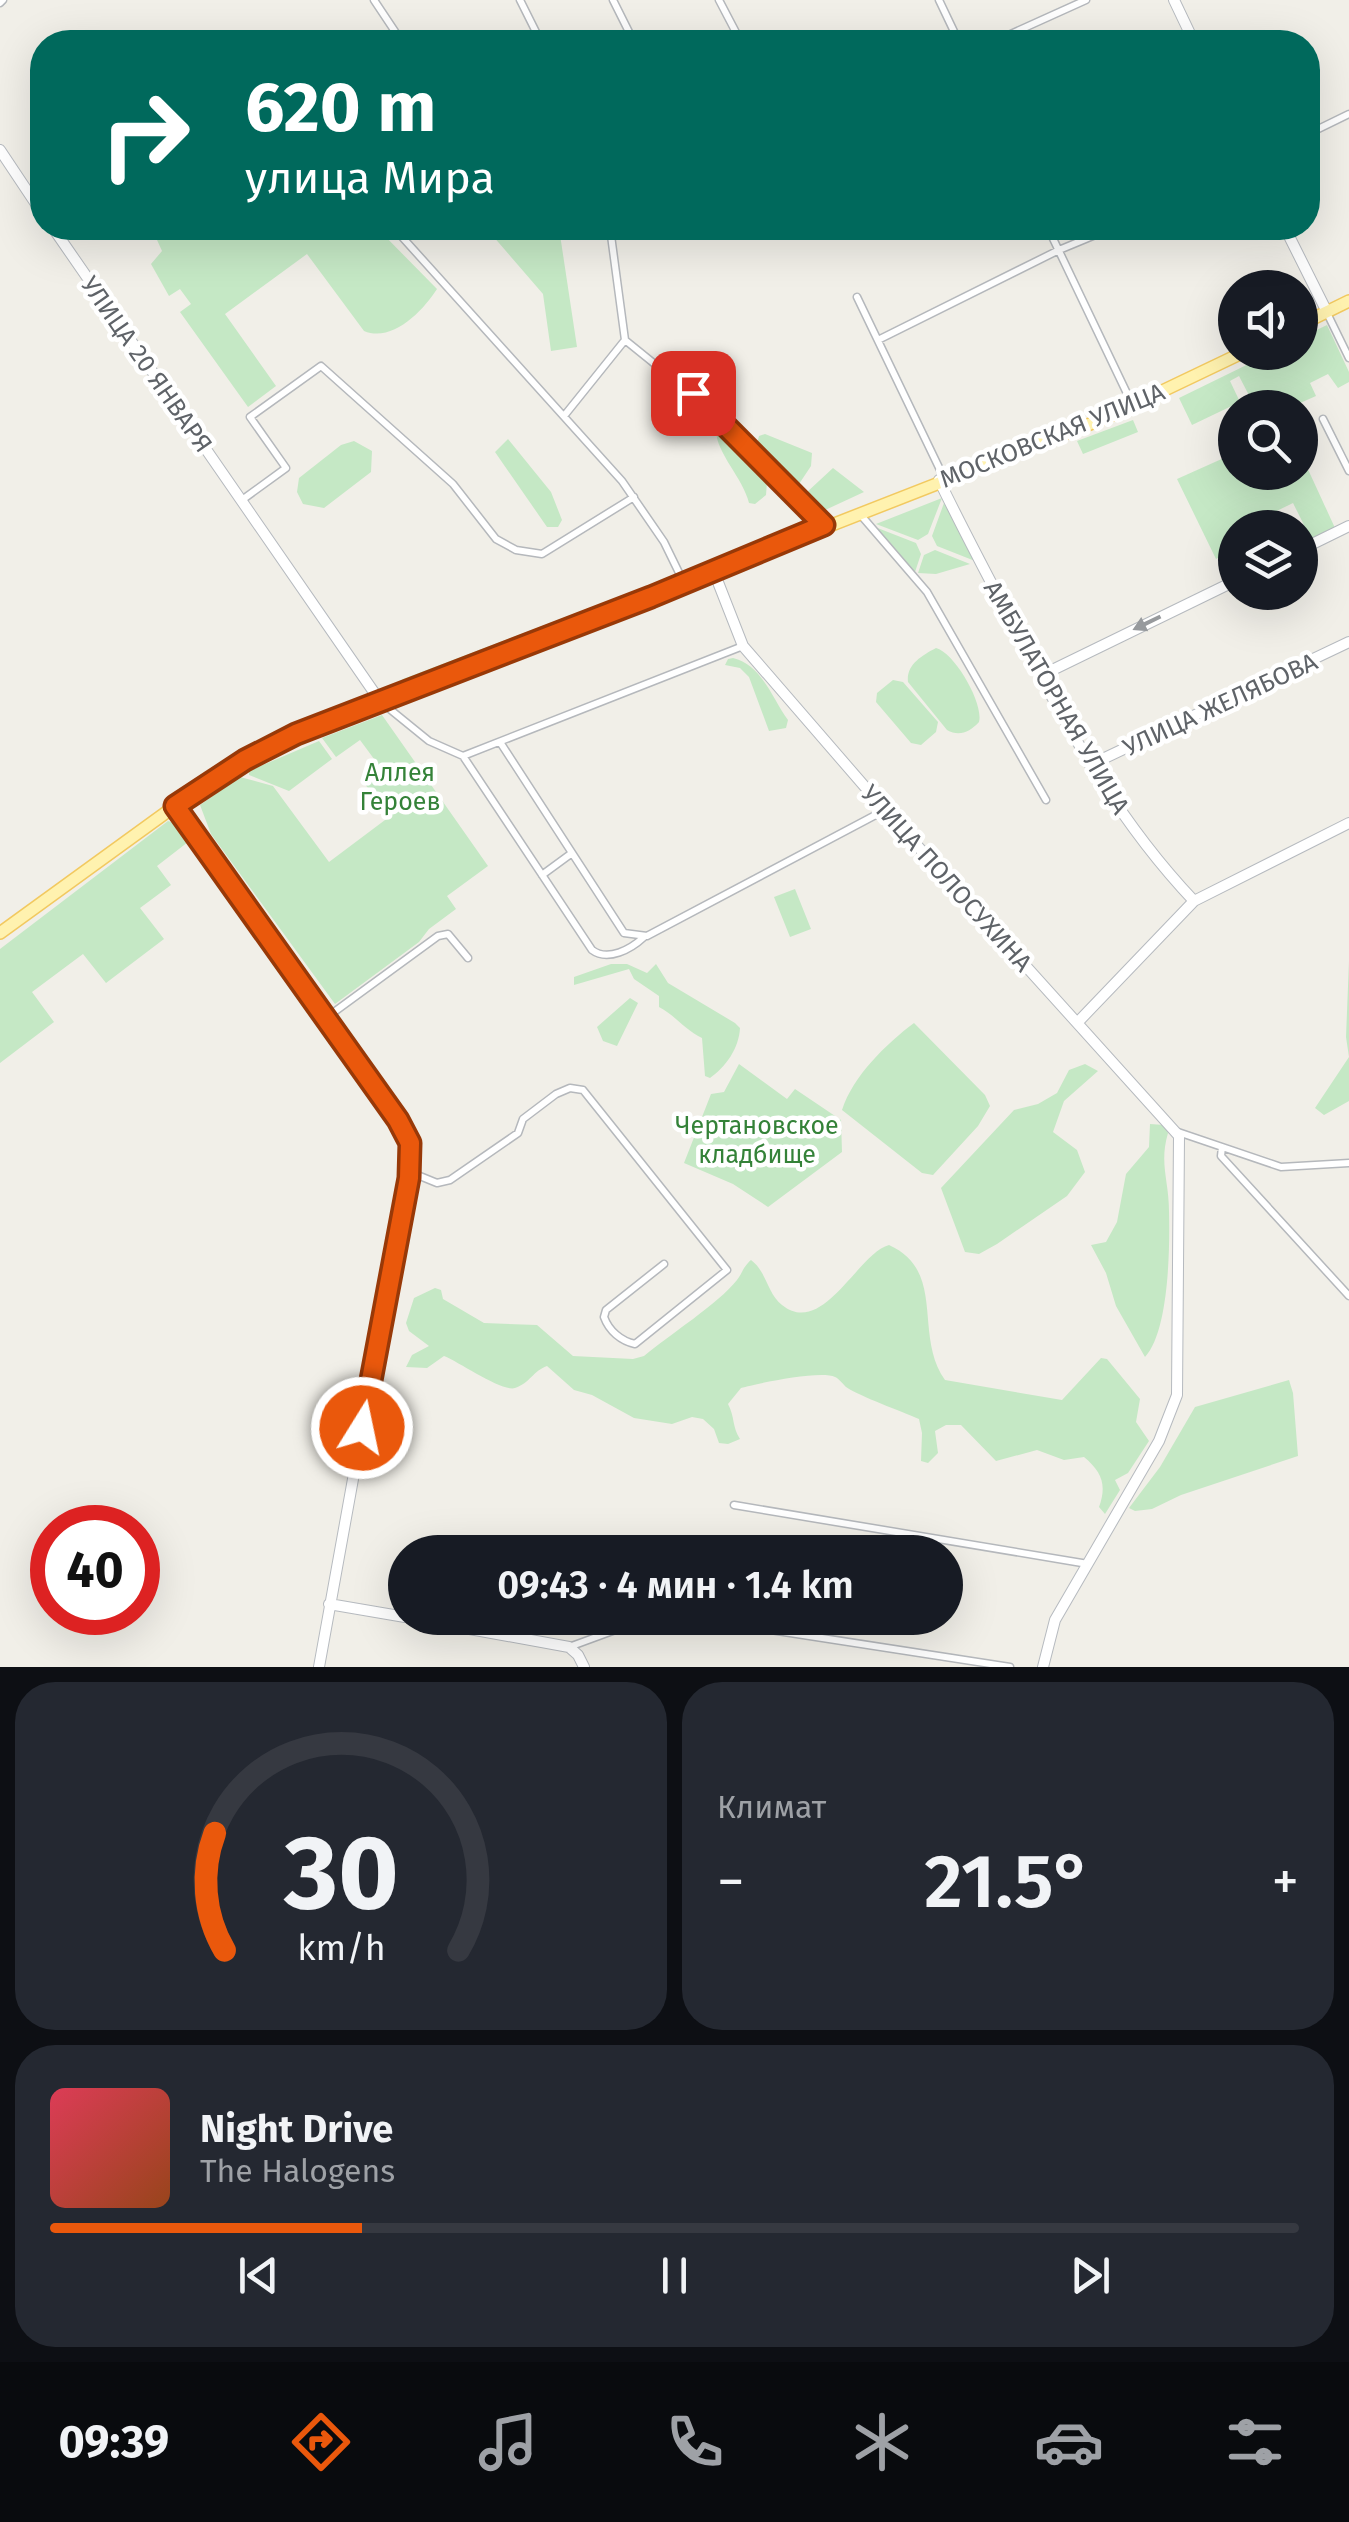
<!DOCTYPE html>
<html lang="ru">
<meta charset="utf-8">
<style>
body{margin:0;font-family:"Fira Sans",sans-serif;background:#242831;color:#f1f3f6;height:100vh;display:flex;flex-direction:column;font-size:38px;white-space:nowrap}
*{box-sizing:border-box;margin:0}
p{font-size:32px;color:#9ea1a6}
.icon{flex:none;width:55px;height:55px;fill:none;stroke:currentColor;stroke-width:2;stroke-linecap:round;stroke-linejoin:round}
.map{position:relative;height:1667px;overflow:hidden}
.side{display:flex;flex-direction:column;gap:15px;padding:15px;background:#0d0f14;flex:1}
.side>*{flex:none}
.banner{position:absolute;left:30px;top:30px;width:1290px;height:210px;border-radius:40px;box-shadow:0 10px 40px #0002;background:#00695c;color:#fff;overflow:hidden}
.fabs{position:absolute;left:1218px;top:270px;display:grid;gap:20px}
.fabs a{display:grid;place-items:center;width:100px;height:100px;border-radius:50%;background:#171b24;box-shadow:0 10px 40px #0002;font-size:50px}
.speed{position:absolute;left:30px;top:1505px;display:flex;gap:20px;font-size:50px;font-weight:700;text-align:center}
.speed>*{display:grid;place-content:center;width:130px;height:130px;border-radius:50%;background:#171b24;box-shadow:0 10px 40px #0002;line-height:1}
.speed .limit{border:15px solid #d22;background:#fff;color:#111}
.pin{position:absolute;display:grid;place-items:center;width:85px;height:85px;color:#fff;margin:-42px;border-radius:20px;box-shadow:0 5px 15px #0006}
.me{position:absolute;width:110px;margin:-55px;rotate:10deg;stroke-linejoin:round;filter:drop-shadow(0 0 8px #0008)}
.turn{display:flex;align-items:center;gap:35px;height:210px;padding:0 50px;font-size:45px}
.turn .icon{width:130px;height:130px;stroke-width:2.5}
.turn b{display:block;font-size:70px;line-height:85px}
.big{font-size:75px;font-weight:600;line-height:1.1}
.side .tile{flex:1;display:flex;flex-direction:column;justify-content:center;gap:15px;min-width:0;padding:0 35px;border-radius:40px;background:#242831}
.side .dial{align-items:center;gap:0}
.dial svg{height:260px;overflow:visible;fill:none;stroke:#363941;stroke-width:7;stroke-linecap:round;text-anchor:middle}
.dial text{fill:#f1f3f6;stroke:none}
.song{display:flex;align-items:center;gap:30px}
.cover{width:120px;height:120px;border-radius:15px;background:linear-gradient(135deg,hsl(350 70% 55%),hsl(20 70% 35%))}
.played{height:10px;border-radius:5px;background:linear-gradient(90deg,#ea580c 25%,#363941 25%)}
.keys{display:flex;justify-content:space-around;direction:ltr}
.heat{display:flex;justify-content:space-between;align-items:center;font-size:55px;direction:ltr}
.side .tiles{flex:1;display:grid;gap:15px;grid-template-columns:1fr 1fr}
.tile:last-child{grid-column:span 2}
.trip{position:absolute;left:388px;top:1535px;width:575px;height:100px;border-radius:50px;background:#171b24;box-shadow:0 10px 40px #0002;font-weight:600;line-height:100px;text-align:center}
.tab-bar{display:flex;height:160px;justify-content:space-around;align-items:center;background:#090b0e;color:#9ea1a6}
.tab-bar .icon{width:70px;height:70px}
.tab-bar .selected{color:#ea580c}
.tab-bar b{font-size:45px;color:#f1f3f6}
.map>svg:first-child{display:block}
</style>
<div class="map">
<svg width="1349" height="1667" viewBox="0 0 1349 1667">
<rect width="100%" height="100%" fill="#f1efe8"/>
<path fill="#c5e8c5" d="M133 228 296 231 377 228 437 289C423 311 392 343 364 331L307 254 225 314 276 386 248 407 180 312 191 304 180 289 169 296 151 264 162 251 153 231Z
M486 228H559L577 347 551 351 543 294Z
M1327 325 1349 372V382L1338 388 1328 374 1310 383 1316 396 1291 407H1255L1239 376 1230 381 1240 402 1192 425 1179 398 1271 353 1300 352V338Z
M1133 420 1138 432 1083 454 1077 441Z
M721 427 767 482 766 495 755 504 749 503C743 478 716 453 716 430Z
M765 434 812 453 811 466 799 484 757 444 759 436Z
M508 439 551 492 562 520 558 527H547L495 452Z
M354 441 372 451 371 472 324 508 303 504 297 492 299 478 341 445Z
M1300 452 1335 528 1300 544V528L1304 525 1293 503 1244 527 1235 528V532L1224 538 1225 554 1216 559 1177 479 1235 453V472H1300Z
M833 468 864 492 823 511 806 493Z
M942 498 928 534 918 540 876 524Z
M944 503 975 561 937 546 932 536Z
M875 527 916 543 921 554 915 572Z
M935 550 970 564 936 574 918 573 924 555Z
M597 605V612L397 687 393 686 403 679Z
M936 648C955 653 984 704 979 722 970 732 959 737 947 730L908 682C906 665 921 656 936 648Z
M733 658C762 665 772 698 788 720L786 728 769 731 749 677 740 668 725 665 728 659Z
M893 680 903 682 938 722 936 732 921 745 911 743 876 702 877 693Z
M382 715 488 866 447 896 456 909 429 929 419 942 335 1004 211 834 200 805 240 777 273 786 329 862 389 817 362 780 380 767 360 740 336 757 322 738Z
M319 741 332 759 289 791 249 775V771Z
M168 821 174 823 188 842 157 866 171 885 140 908 164 939 106 983 83 954 32 992 54 1022 0 1063V949Z
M795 889 811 929 790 937 774 897Z
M1349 961V1101L1324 1115 1315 1108 1349 1057 1346 1037Z
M611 964H627L647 973 656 964 668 983 735 1023 740 1028C739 1048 726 1067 710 1078L705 1076 702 1038C685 1030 676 1016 659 1007V996L634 979 629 969 574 985V977Z
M630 998 638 1003 617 1046 603 1041 597 1027Z
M914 1023 985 1095 990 1106 978 1126 933 1175 922 1173 842 1110C853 1076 886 1044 914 1023Z
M739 1064 787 1099 795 1089 841 1120 842 1152 768 1207 733 1184 684 1163 711 1094 724 1092Z
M1085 1064 1098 1071 1064 1101 1053 1132 1077 1150 1085 1172 1067 1196 997 1244 979 1254 965 1252 941 1188 1014 1110 1038 1104 1057 1093 1069 1070Z
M1150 1124 1164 1125 1168 1133C1159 1164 1169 1180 1169 1211 1170 1248 1169 1331 1145 1357L1116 1306 1106 1273 1091 1245 1106 1242 1117 1222 1126 1174 1149 1147Z
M889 1245C947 1271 913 1335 945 1380L1062 1400 1101 1358 1107 1359 1140 1399 1136 1422 1149 1441 1128 1473 1115 1480 1120 1490 1105 1514 1099 1507C1107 1485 1102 1472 1084 1457L1064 1460 1037 1450 996 1461 961 1425H946L935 1431 938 1453 928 1463 921 1461 922 1433 919 1419C901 1411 861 1397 846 1387 843 1384 838 1378 835 1377 821 1370 759 1383 741 1388L728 1404C735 1417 732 1427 740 1439L728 1444 719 1443 714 1429 703 1419 692 1417 672 1424 634 1418 592 1395 574 1390 547 1366C533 1371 530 1383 515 1388 502 1392 461 1363 444 1356L427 1368 406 1367 412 1355 429 1346 409 1331 406 1323 414 1298 435 1288 441 1290 443 1299 484 1323 537 1325 573 1356 633 1359 644 1356C669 1335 718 1304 737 1280 743 1272 743 1267 751 1260 767 1272 767 1293 782 1305 823 1338 858 1253 889 1245Z
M1289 1380 1293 1393 1298 1456 1181 1495 1152 1509 1135 1511 1129 1508 1160 1467 1195 1407Z"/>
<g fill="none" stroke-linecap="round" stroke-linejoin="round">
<g stroke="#b5b8bc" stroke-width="9">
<path id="street" d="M374 0 402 42
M520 0 541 42
M613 0 634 42
M719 0 741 42
M939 0 959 42
M0 3 3 0
M993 42 1086 0
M1308 134 1349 114
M394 228 622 481 664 542 684 583
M610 228 625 340 719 416 824 525
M1048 228 1133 406
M857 297 944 478
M1327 313 1349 358
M878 340 1059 250 1112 228
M564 416 625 340
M1323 419 1349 471
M242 500 286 468 250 417 321 366 453 484 496 539 516 550 542 554 634 497
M859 513 927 592 1046 800
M381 702 429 741 463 756 743 646
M500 742 624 933 647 936 885 810
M463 756 592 950C608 962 631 949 644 937
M542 875 572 853
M326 1018 438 936 448 934 468 958
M1178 1132 1281 1167 1349 1163
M1222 1147 1221 1156 1349 1296
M410 1172 437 1183 450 1180 518 1133 523 1119 556 1094 570 1088 583 1090 727 1270 635 1344C621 1341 609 1331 604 1317L606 1310 664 1264
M734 1505 1088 1564
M693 1618 1010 1667
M569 1647 648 1618"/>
</g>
<g stroke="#b6babf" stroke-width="12">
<path id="secondary" d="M1174 0 1194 42
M0 150 42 213
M53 228 380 701
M1285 228 1327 312
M939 480C966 536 995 590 1024 645 1073 738 1121 824 1194 901
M1300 550 1349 526
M714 572 743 646 885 810 1179 1136 1177 1395 1159 1441 1055 1620 1043 1667
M1040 676 1235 581
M1090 765 1349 642
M175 806 397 1120 412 1153 319 1667
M1078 1022 1194 901 1349 823
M329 1604 405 1617
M409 1618 569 1647 578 1655 584 1667"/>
</g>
<g stroke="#f2c960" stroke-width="14">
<path id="primary" d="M1300 325 1349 301
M0 933 175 806 245 760 287 738 1108 417 1244 352"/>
</g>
<use href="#street" stroke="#fff" stroke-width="6"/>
<use href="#secondary" stroke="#fff" stroke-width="10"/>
<use href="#primary" stroke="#fff2af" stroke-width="11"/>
</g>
<defs><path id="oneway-solid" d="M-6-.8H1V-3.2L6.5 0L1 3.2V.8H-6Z" transform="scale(2.5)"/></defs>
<use fill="#979a9d" href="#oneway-solid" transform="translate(1147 623) rotate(154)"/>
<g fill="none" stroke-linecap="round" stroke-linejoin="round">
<g stroke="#983908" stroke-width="25">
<path id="route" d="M362 1428 409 1178 410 1143 398 1120 175 806 245 760 296 734 651 597 824 525 693 393"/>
</g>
<use href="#route" stroke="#ea580c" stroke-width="18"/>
</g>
<g text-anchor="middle" stroke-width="9" stroke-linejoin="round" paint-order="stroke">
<g font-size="25" fill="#5f6368" stroke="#fff">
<text transform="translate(147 364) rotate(55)" y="9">УЛИЦА 20 ЯНВАРЯ</text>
<text transform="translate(1052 435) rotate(-22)" y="9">МОСКОВСКАЯ УЛИЦА</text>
<text transform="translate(1057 697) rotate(60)" y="9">АМБУЛАТОРНАЯ УЛИЦА</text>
<text transform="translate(1220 704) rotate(-25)" y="9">УЛИЦА ЖЕЛЯБОВА</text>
<text transform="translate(947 878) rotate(48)" y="9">УЛИЦА ПОЛОСУХИНА</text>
</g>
<g font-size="25" fill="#348238" stroke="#fff">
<text x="400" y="781">Аллея<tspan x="400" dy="29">Героев</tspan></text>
<text x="757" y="1134">Чертановское<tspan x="757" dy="29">кладбище</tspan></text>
</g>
</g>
</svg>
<div class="fabs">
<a><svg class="icon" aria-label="sound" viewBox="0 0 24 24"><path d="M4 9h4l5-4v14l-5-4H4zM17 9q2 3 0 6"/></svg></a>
<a><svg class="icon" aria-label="search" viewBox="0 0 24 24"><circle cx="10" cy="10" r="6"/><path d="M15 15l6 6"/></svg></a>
<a><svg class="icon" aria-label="layers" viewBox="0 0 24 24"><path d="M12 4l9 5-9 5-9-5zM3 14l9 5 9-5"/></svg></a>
</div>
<div class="speed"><div class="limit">40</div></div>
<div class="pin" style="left:693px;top:393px;background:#d93025"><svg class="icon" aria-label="arrive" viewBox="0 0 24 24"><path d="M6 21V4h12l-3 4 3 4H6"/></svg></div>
<svg class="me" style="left:362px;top:1428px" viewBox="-20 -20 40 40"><circle r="17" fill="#ea580c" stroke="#fff" stroke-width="3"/><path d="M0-11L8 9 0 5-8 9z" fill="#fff"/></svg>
<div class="trip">09:43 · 4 мин · 1.4 km</div>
<div class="banner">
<div class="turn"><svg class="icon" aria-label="right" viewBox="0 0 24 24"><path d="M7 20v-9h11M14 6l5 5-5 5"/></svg><div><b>620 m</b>улица Мира</div></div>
</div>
</div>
<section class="side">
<div class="tiles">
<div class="tile dial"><svg viewBox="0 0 100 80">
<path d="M14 69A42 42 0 1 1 86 69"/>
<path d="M14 69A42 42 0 0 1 11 33" stroke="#ea580c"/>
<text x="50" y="56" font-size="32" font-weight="700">30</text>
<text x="50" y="72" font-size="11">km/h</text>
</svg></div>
<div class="tile"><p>Климат</p>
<div class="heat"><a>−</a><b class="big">21.5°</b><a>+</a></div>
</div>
<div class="tile">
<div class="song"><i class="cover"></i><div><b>Night Drive</b><p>The Halogens</p></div></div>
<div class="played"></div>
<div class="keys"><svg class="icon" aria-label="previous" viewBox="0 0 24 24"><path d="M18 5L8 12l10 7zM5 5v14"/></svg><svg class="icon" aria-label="pause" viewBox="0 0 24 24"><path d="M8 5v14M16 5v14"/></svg><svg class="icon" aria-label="next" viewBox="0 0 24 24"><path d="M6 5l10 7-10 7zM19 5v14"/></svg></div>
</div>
</div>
</section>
<nav class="tab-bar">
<b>09:39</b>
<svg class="icon selected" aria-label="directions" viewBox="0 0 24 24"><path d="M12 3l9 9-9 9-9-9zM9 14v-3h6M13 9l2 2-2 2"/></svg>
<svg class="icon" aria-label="music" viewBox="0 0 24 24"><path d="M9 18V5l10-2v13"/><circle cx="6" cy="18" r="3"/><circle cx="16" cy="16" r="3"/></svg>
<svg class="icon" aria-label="phone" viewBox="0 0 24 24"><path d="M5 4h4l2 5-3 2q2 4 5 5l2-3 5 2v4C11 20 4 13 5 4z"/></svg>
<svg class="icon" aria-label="climate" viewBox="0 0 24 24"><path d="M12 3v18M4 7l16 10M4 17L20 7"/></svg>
<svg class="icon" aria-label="car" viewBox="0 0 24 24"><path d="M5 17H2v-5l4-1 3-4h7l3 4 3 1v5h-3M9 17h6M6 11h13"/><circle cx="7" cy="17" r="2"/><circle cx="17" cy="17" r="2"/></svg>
<svg class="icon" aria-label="filters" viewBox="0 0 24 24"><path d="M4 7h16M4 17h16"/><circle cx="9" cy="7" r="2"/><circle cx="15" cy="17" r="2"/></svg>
</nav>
